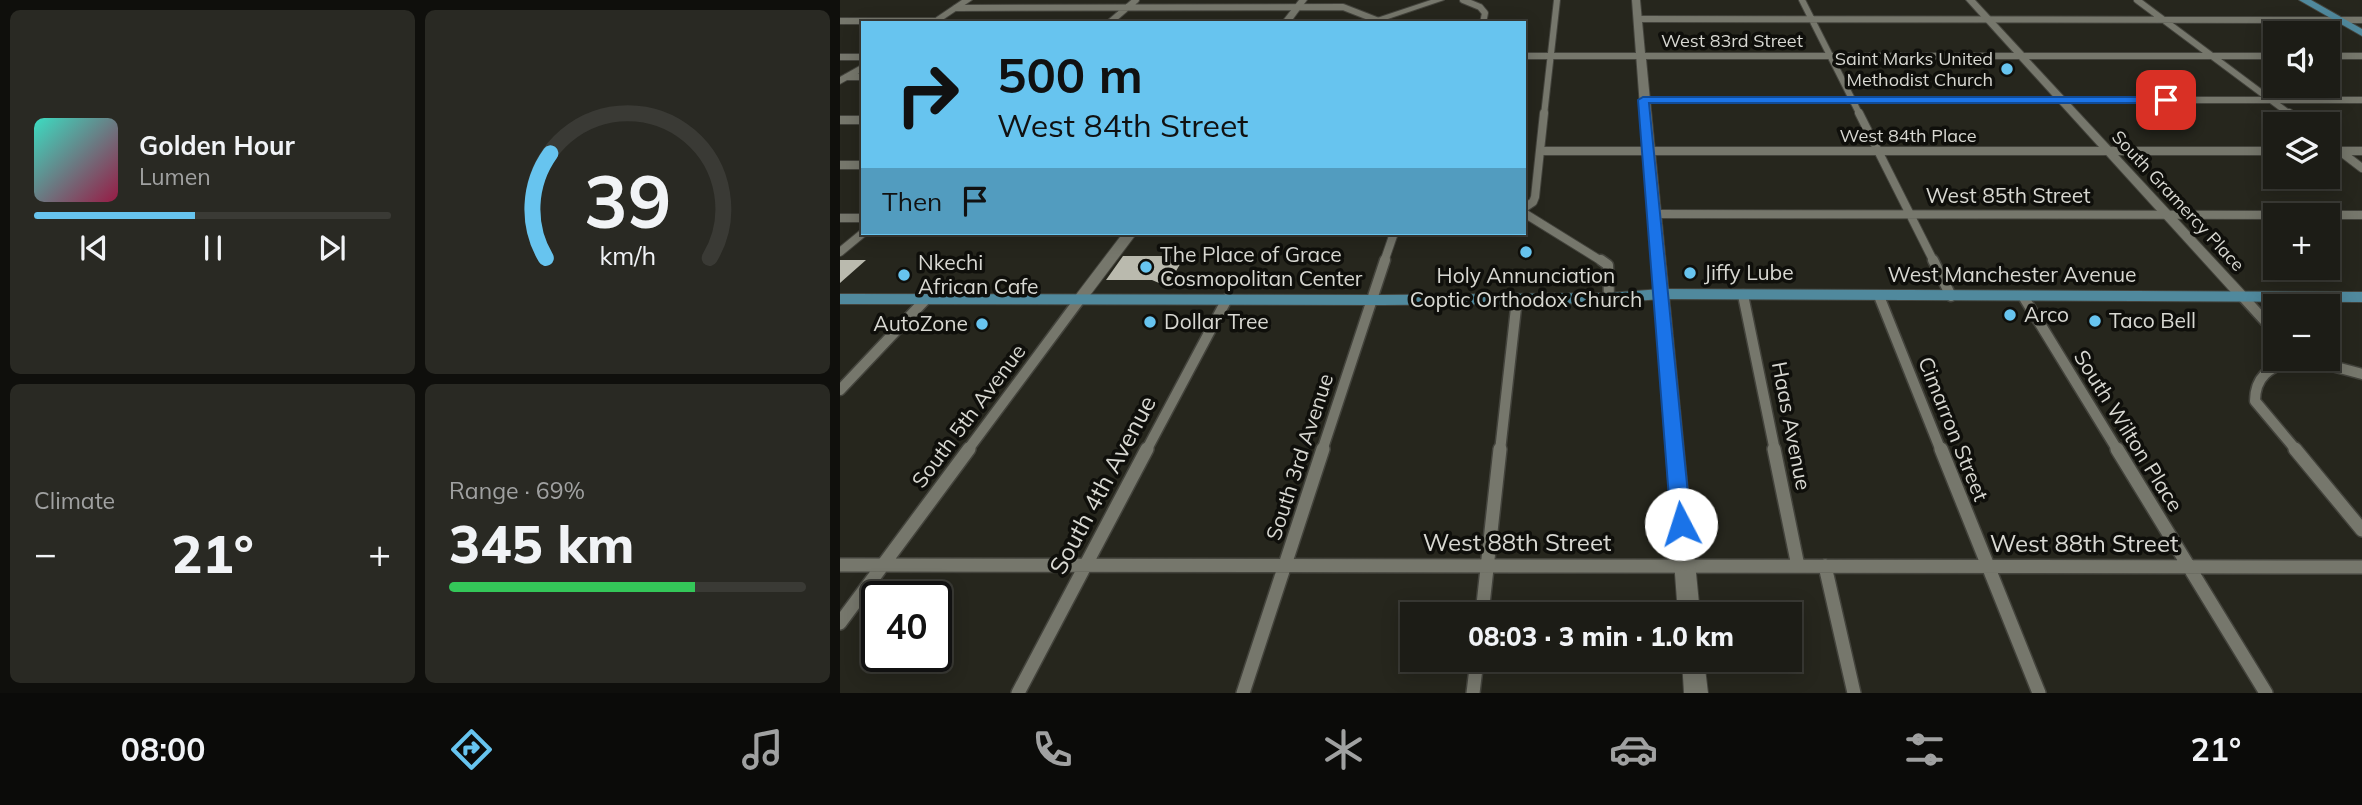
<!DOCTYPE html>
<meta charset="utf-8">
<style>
body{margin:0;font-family:Mulish,sans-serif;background:#292923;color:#f1f3f6;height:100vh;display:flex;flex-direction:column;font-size:26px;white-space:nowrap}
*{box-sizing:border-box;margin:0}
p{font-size:23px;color:#a0a1a1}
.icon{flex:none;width:38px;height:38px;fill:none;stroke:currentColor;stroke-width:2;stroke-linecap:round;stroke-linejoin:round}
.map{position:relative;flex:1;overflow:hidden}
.sheet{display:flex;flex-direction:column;gap:10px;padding:10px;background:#0f0f0c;width:840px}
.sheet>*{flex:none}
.top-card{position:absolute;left:21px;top:21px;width:665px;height:214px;border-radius:0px;box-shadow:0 4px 18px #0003,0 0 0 2px #3a3a35;background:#67c4ef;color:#111;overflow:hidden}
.fabs{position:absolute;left:1423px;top:21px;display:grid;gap:14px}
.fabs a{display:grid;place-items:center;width:77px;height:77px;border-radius:0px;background:#1c1c16;box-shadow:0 4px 18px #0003,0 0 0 2px #3a3a35;font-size:35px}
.speed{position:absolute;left:21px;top:581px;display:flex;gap:14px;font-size:35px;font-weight:700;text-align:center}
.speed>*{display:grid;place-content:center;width:91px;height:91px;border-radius:50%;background:#1c1c16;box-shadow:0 4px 18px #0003,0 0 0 2px #3a3a35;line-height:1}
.speed .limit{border:4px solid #111;border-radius:10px;background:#fff;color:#111}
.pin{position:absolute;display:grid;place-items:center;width:60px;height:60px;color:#fff;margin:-30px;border-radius:14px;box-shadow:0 4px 10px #0006}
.me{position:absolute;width:77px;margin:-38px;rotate:355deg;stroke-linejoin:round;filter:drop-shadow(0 0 5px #0008)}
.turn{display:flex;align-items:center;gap:24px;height:147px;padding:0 21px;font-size:32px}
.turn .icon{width:91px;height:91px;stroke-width:2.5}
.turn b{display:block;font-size:49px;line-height:60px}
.then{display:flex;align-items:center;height:66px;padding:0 21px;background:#0003;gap:14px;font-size:26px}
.big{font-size:52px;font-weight:800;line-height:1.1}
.sheet .card{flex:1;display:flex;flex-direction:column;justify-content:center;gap:10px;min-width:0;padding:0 24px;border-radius:10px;background:#292923}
.sheet .dial{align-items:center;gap:0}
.dial svg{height:182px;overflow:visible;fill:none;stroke:#3a3a35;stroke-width:7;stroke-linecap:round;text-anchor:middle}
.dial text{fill:#f1f3f6;stroke:none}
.song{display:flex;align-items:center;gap:21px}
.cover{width:84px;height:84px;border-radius:10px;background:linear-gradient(135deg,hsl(170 70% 55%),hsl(340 70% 35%))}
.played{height:7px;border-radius:4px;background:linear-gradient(90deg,#67c4ef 45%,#3a3a35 45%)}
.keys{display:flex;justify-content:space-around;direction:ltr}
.heat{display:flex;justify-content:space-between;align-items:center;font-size:38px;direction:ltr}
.charge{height:10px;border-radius:5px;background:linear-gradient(90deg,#34c759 69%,#3a3a35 0)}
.sheet .tiles{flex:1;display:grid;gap:10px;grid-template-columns:repeat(2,1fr)}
.trip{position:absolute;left:560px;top:602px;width:402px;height:70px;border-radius:0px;background:#1c1c16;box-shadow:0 4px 18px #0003,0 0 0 2px #3a3a35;font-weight:800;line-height:70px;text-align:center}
.menu{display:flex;height:112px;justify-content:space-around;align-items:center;background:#0b0b09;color:#a0a1a1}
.menu .icon{width:49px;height:49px}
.menu .active{color:#67c4ef}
.menu b{font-size:32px;color:#f1f3f6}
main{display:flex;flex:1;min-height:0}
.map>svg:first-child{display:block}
</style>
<main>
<section class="sheet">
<div class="tiles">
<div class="card">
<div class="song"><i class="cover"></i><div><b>Golden Hour</b><p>Lumen</p></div></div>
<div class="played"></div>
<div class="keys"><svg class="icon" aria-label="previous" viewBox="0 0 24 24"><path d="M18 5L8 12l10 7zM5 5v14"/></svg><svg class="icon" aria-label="pause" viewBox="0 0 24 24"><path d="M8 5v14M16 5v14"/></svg><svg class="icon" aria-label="next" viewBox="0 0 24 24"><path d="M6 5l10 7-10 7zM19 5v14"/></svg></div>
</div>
<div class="card dial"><svg viewBox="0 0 100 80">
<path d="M14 69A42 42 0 1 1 86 69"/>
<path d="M14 69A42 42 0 0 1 16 23" stroke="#67c4ef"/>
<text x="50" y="56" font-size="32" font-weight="700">39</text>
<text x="50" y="72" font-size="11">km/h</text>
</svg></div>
<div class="card"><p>Climate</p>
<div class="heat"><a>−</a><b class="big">21°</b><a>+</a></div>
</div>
<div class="card"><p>Range · 69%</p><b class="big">345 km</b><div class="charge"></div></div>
</div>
</section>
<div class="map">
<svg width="1522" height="693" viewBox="0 0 1522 693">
<rect width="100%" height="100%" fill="#26261d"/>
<path fill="#babaae" d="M283 256H345L330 281 319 283 312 280H266Z
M0 260H26L0 283Z"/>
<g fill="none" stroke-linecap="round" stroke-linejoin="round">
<g stroke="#43433c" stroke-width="8">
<path id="street-far3" d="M623 0 640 7 645 13 643 23
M962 0 1020 115
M1297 0 1451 115
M116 8 503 7 544 23
M798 19 1522 20
M0 21H95
M269 23 296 0
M684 56H800
M0 57H23
M7 77H23
M803 100H1522
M704 115 717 0"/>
</g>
<g stroke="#43433c" stroke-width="10">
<path id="street-far2" d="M1019 113 1094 262
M1449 113 1463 124
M0 120H23
M1488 142 1522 168
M701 151H1435
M1497 151H1522
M0 165H23
M684 208 693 202 695 197 704 113
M684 213 763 262
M813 214 1522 215
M0 218H23
M0 252 23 233
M544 262 554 233"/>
</g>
<g stroke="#43433c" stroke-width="13">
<path id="street-far1" d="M761 260 768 265 769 298
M1093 260 1111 296
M903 295 935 451
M1039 296 1101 451
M1183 296 1278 451
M1403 297 1435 332
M1451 359C1430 368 1415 376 1415 401L1457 451
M1466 359 1522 374
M0 390 86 299
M127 451 240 299
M306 451 387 299
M482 451 545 260
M660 451 677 299"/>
</g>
<g stroke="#43433c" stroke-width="16">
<path id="street" d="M934 449 958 566
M1101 449 1199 693
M1277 449 1426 693
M1455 449 1522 530
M0 565 1522 567
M985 566 1014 693
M642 614 660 449
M0 623 129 449
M178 693 307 449
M403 693 483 449
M633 693 637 660"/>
</g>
<g stroke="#43433c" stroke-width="2">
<path id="secondary" d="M122 0H132L98 23H88Z
M459 0H467L450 23H441Z
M591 0H604L536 23H522Z
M792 0H800L805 53H1174L1126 0H1135L1184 53H1435V59H1189L1410 297 1403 302 1398 300 1179 59H806L860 614H838Z
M1488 53H1522V59H1488Z
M23 64V71L0 84V77Z
M283 233H297L245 302H235L233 299 235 296Z
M842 660H864L868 693H844Z"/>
</g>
<g stroke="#43433c" stroke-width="2">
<path id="primary" d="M1459 0H1471L1522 29V36Z
M821 289 1522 292V302L821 299 769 303 542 305 0 304V294L542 295 769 293Z"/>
</g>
<use href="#street-far3" stroke="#76776c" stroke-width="6"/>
<use href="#street-far2" stroke="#76776c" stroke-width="8"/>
<use href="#street-far1" stroke="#76776c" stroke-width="10"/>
<use href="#street" stroke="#76776c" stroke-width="13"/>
<use href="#secondary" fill="#76776c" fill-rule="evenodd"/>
<use href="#primary" fill="#50899d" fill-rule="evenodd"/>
</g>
<path fill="#1a73e8" stroke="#114b97" stroke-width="2" d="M803 97H1326L1331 100 1326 103H809L851 524 848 530 841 532 834 530 831 524 798 100Z"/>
<g fill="#67c4ef" stroke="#0f0f0b" stroke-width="2.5">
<circle cx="1167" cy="69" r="7"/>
<circle cx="686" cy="252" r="7"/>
<circle cx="306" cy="267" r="7"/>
<circle cx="850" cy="273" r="7"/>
<circle cx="64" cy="275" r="7"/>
<circle cx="1170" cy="315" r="7"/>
<circle cx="1255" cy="321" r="7"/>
<circle cx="310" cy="322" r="7"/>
<circle cx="142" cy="324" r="7"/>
</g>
<g text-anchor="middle" stroke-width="7" stroke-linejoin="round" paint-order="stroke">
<g font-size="18" fill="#d8d8d2" stroke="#0f0f0b">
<text x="892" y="47">West 83rd Street</text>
<text x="1068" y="142">West 84th Place</text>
<text transform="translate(1338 201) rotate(47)" y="6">South Gramercy Place</text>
</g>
<g font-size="18" fill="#d8d8d2" stroke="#0f0f0b" text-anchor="end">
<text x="1153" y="65">Saint Marks United<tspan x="1153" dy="21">Methodist Church</tspan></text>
</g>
<g font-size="21" fill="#d8d8d2" stroke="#0f0f0b">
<text x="1168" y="203">West 85th Street</text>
<text x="1172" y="282">West Manchester Avenue</text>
<text transform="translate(129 416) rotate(-53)" y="7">South 5th Avenue</text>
<text transform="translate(951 426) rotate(79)" y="7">Haas Avenue</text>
<text transform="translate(1113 429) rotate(68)" y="7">Cimarron Street</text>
<text transform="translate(1288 431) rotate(58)" y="7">South Wilton Place</text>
<text transform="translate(460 457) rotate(-72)" y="7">South 3rd Avenue</text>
</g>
<g font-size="21" fill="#d8d8d2" stroke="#0f0f0b" text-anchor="start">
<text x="320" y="262">The Place of Grace<tspan x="320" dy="24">Cosmopolitan Center</tspan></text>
<text x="78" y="270">Nkechi<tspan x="78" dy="24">African Cafe</tspan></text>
<text x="864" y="280">Jiffy Lube</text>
<text x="686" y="283" text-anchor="middle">Holy Annunciation<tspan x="686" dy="24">Coptic Orthodox Church</tspan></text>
<text x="1184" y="322">Arco</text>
<text x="1269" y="328">Taco Bell</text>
<text x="324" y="329">Dollar Tree</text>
<text x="128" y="331" text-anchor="end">AutoZone</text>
</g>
<g font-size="24" fill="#d8d8d2" stroke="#0f0f0b">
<text transform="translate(263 485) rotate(-62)" y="8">South 4th Avenue</text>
<text x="677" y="551">West 88th Street</text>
<text x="1244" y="552">West 88th Street</text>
</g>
</g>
</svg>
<div class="fabs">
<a><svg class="icon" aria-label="sound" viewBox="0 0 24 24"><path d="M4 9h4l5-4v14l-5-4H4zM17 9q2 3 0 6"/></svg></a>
<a><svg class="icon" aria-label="layers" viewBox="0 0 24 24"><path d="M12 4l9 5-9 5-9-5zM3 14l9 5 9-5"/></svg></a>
<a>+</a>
<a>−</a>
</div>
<div class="speed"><div class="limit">40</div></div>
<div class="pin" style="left:1326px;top:100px;background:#d93025"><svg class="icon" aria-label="arrive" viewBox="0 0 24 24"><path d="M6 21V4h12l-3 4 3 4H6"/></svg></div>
<svg class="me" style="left:841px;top:524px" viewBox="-20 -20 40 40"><circle r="19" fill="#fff"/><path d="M0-13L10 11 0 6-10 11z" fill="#1a73e8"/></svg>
<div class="trip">08:03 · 3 min · 1.0 km</div>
<div class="top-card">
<div class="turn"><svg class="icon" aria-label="right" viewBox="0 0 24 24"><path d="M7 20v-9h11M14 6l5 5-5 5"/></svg><div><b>500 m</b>West 84th Street</div></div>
<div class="then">Then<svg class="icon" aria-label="arrive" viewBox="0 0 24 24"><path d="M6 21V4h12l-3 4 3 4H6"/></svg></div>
</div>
</div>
</main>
<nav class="menu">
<b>08:00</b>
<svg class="icon active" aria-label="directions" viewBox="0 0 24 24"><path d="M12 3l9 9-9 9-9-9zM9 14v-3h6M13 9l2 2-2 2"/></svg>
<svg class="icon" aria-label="music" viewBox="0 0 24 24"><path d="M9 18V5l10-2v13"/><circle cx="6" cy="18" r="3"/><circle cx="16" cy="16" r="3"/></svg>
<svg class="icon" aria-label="phone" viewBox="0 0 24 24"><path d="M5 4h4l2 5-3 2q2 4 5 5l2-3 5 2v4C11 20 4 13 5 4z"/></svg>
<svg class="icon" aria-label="climate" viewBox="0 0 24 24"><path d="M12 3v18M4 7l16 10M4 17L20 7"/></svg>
<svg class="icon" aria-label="car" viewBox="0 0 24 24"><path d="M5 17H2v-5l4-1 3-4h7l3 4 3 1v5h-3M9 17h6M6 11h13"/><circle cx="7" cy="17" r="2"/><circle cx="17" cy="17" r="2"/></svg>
<svg class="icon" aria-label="filters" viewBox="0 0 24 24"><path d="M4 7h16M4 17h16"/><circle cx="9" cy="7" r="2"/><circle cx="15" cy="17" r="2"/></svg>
<b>21°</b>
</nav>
